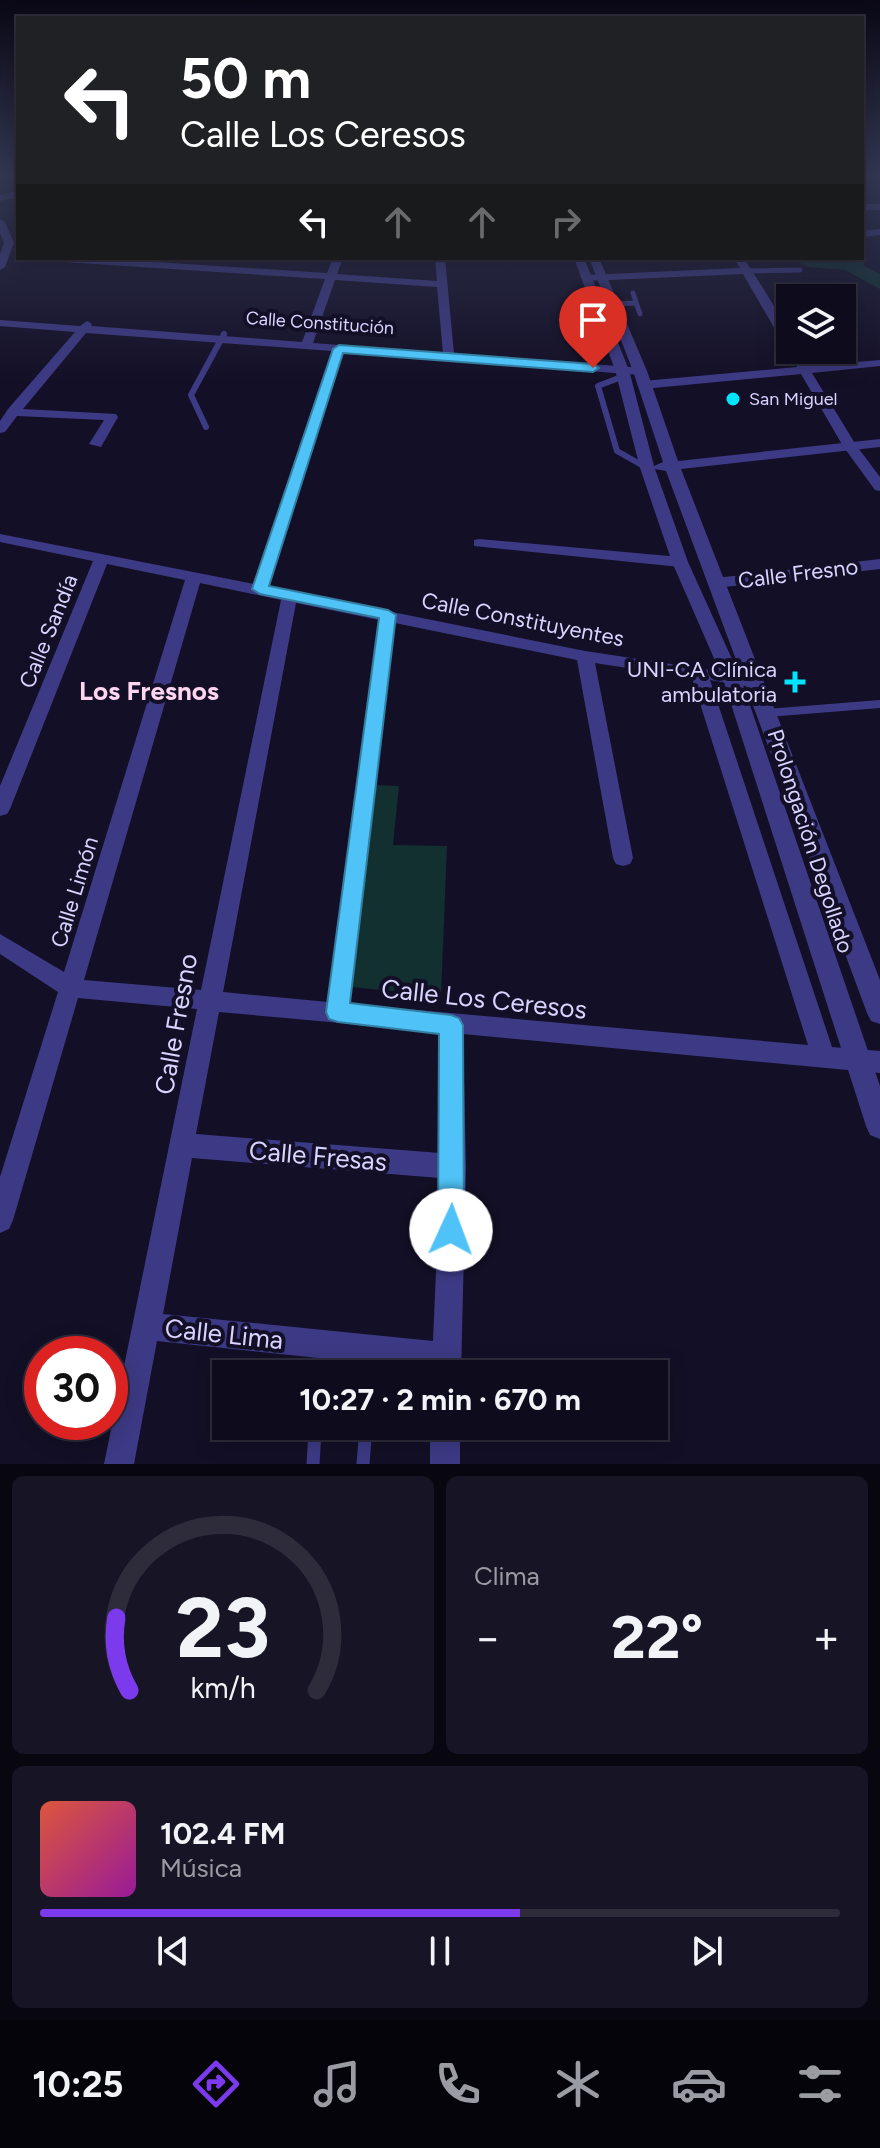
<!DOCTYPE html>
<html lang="es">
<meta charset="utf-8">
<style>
body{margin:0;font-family:Figtree,sans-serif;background:#171425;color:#f1f3f6;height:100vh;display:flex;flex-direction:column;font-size:30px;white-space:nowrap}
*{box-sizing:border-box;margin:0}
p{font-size:26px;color:#9b9ba3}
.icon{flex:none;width:44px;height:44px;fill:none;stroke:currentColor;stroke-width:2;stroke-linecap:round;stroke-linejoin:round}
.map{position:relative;height:1464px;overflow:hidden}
.drawer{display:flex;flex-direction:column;gap:12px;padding:12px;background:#08060f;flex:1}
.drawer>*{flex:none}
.guide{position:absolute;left:16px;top:16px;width:848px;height:244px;border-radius:0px;box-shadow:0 4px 20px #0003,0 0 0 2px #2e2b3b;background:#202124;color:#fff;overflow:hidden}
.fabs{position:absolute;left:776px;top:284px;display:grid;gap:16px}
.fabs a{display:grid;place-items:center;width:80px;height:80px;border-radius:0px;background:#0e0b1c;box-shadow:0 4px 20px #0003,0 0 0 2px #2e2b3b;font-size:40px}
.speed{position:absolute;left:24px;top:1336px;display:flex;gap:16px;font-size:40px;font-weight:700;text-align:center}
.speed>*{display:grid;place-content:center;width:104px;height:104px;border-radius:50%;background:#0e0b1c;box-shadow:0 4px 20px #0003,0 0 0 2px #2e2b3b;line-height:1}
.speed .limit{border:12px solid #d22;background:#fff;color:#111}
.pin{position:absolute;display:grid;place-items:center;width:68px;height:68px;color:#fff;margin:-82px -34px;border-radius:50% 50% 50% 0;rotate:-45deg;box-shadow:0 0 8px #0007}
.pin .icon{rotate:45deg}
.me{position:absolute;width:88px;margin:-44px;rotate:2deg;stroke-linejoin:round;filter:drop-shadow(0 0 6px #0008)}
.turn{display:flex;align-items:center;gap:28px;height:168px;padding:0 32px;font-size:36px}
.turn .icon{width:104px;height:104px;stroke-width:2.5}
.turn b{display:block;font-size:56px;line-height:68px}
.lanes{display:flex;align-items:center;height:76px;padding:0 32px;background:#0003;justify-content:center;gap:40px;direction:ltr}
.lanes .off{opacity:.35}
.big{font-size:60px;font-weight:700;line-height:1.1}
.drawer .widget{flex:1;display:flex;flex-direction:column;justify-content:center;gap:12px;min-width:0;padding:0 28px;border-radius:12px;background:#171425}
.drawer .dial{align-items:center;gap:0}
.dial svg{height:208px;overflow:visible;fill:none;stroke:#2e2b3b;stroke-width:7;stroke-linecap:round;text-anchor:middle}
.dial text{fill:#f1f3f6;stroke:none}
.song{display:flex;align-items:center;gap:24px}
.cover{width:96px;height:96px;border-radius:12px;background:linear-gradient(135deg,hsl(10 70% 55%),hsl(300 70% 35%))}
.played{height:8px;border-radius:4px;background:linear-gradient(90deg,#7c3aed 60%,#2e2b3b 60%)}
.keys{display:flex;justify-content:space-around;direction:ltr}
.heat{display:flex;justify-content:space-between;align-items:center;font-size:44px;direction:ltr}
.drawer .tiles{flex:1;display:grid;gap:12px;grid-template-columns:1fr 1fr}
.widget:last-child{grid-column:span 2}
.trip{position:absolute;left:212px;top:1360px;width:456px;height:80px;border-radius:0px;background:#0e0b1c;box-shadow:0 4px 20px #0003,0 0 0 2px #2e2b3b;font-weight:700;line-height:80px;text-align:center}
.tabs{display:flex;height:128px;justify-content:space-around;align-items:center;background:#06040b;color:#9b9ba3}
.tabs .icon{width:56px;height:56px}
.tabs .current{color:#7c3aed}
.tabs b{font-size:36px;color:#f1f3f6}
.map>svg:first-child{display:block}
</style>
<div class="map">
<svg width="880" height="1464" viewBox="0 0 880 1464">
<rect width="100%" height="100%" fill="#130f26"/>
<path fill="#12302f" d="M862 252 867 259 863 265 880 274V289L845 270 809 267 789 258H862Z
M373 785 399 786 393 845 447 846 441 996 352 987Z"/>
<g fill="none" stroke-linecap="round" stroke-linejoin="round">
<path stroke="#3d3a85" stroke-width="5" d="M748 271 800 270
M633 293 640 314
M612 304 635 303"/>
<path stroke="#3d3a85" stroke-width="6" d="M624 376 598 386 617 451 647 468
M206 427 191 395 224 334"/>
<path stroke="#3d3a85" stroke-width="8" d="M767 713 880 704"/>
<path stroke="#3d3a85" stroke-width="13" d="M313 1464 315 1432 319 1426
M363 1464 366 1426"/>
<path fill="#3d3a85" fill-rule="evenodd" d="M18 191V197L0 201V195Z
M862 204H880V210H862Z
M0 219 5 222 14 243 5 267 0 270V254L4 243 0 233Z
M880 229V235L862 237V231Z
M43 258H93L327 273 333 258H343L337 274 437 281 435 258H445L454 354 644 368V374L640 375 344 352 268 587 585 651 751 676 754 680 745 686 710 680 832 1047 880 1051V1073L463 1034 466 1167 461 1374H431L432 1370 157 1341 134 1464H104L197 1009 78 998 13 1220 9 1229 0 1233V1177L58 992 0 954V934L64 972 185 580 107 564 10 809 7 814 0 816V786L93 561 0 542V534L254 584 332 351 86 333 23 409 116 414 118 417 101 447 89 444 104 420 17 416 5 432 0 433V421L8 409 75 332 0 326V320L80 326 87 321 92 324 91 326 302 342 325 279 48 261ZM335 280 437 287 443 353 313 343ZM200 583 281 600 201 990 84 980ZM296 603 379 620 328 1002 223 992ZM395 623 577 660 613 858 616 864 623 866 630 864 633 858 595 663 692 678 808 1045 350 1004ZM219 1012 440 1032V1153L196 1134ZM192 1158 440 1178 433 1341 163 1314Z
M734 258H744C757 281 790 323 790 350H798L808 366 880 360V366L812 373 856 445 880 477V491L875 490 843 446 801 374 643 389 637 385 643 381 797 367 743 274 586 281 581 278 586 275 740 268Z
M479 539 680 557 688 562 680 567 474 546V540Z
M880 559V569L716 588 708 583 716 578Z
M430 1426H460V1464H430Z"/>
<path fill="#3d3a85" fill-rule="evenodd" d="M574 258H584L629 370 654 466 663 462 633 371 589 258H599L647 371 678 461 880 439V447L681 469 880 980V1024L871 1021 867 1013 666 471 655 469 688 562 741 679 880 1086V1139L870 1135 866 1126 723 679 672 562 640 468 615 370Z"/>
</g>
<linearGradient id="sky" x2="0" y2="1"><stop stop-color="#0a0815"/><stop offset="0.46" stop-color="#333752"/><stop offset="1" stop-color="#333752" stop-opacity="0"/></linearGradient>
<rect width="880" height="381" fill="url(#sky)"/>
<path fill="#4fc3f7" stroke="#337fa1" stroke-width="2" d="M339 345 593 364 599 368 593 372 343 353 269 586 388 610 396 615 350 1003 451 1015 459 1018 463 1025 464 1230 460 1240 451 1244 442 1240 438 1230 439 1034 338 1022 329 1019 326 1012 379 618 260 594 252 589 333 349Z"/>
<g fill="#00e5ff" stroke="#130f26" stroke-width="3">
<circle cx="733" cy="399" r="8"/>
<path d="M791 670h8v8h8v8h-8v8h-8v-8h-8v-8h8z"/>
</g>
<g text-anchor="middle" stroke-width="8" stroke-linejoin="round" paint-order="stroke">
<g font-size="18" fill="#d9d4ff" stroke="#130f26">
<text transform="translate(320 323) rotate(4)" y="6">Calle Constitución</text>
</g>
<g font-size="18" fill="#d9d4ff" stroke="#130f26" text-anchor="start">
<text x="749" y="405">San Miguel</text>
</g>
<g font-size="22" fill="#d9d4ff" stroke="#130f26">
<text transform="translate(798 573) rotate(-7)" y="8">Calle Fresno</text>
<text transform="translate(523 619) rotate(11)" y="8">Calle Constituyentes</text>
<text transform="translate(48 631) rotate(-68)" y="8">Calle Sandía</text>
<text transform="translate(811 841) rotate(72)" y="8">Prolongación Degollado</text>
<text transform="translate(74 892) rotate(-73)" y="8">Calle Limón</text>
</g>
<g font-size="22" fill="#d9d4ff" stroke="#130f26" text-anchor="end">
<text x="777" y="677">UNI-CA Clínica<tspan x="777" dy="25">ambulatoria</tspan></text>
</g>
<g font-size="26" font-weight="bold" fill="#ffd6f0" stroke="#130f26">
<text x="149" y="700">Los Fresnos</text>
</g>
<g font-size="26" fill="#d9d4ff" stroke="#130f26">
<text transform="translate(484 999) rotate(6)" y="9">Calle Los Ceresos</text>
<text transform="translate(176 1024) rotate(-80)" y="9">Calle Fresno</text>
<text transform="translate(318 1156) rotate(5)" y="9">Calle Fresas</text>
<text transform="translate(224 1334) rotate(6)" y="9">Calle Lima</text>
</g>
</g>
</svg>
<div class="fabs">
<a><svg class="icon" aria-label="layers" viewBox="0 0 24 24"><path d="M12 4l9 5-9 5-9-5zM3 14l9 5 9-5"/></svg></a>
</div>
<div class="speed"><div class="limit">30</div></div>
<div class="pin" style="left:593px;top:368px;background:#d93025"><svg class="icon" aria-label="arrive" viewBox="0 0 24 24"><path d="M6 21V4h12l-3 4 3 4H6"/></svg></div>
<svg class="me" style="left:451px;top:1230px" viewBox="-20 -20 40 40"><circle r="19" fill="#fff"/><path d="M0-13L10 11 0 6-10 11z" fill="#4fc3f7"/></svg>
<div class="trip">10:27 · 2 min · 670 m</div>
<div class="guide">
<div class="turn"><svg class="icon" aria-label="left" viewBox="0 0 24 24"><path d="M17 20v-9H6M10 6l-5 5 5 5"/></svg><div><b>50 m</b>Calle Los Ceresos</div></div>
<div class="lanes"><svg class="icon" aria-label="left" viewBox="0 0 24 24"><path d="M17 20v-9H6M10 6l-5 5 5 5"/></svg><svg class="icon off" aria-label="ahead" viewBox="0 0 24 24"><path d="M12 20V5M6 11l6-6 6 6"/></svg><svg class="icon off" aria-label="ahead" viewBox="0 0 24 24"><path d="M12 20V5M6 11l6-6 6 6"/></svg><svg class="icon off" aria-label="right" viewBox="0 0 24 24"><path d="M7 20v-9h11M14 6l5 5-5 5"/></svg></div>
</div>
</div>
<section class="drawer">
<div class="tiles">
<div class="widget dial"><svg viewBox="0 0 100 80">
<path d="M14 69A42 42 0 1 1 86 69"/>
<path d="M14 69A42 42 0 0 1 9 41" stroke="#7c3aed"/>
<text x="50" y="56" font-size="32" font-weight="700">23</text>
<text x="50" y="72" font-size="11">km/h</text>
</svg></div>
<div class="widget"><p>Clima</p>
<div class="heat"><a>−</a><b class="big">22°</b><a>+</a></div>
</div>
<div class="widget">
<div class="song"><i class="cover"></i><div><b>102.4 FM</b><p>Música</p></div></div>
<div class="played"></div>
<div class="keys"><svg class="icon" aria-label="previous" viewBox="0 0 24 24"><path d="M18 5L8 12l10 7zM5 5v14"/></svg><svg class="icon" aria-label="pause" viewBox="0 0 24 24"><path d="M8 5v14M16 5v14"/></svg><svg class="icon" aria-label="next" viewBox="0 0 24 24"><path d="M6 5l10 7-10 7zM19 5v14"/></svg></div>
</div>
</div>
</section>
<nav class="tabs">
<b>10:25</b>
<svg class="icon current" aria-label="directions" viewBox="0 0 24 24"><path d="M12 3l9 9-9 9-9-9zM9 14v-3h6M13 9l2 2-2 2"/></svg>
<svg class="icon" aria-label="music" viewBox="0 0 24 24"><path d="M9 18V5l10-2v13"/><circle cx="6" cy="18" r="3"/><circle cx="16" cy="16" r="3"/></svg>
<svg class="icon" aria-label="phone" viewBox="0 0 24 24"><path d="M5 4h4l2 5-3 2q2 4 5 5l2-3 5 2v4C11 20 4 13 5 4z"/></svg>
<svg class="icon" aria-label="climate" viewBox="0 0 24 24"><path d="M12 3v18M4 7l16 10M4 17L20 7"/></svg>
<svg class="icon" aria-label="car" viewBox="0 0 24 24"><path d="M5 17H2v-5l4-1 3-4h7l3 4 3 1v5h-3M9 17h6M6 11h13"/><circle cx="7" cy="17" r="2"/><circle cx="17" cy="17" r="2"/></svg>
<svg class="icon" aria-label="filters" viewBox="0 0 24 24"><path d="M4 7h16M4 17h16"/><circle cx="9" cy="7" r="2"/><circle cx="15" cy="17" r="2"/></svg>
</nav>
